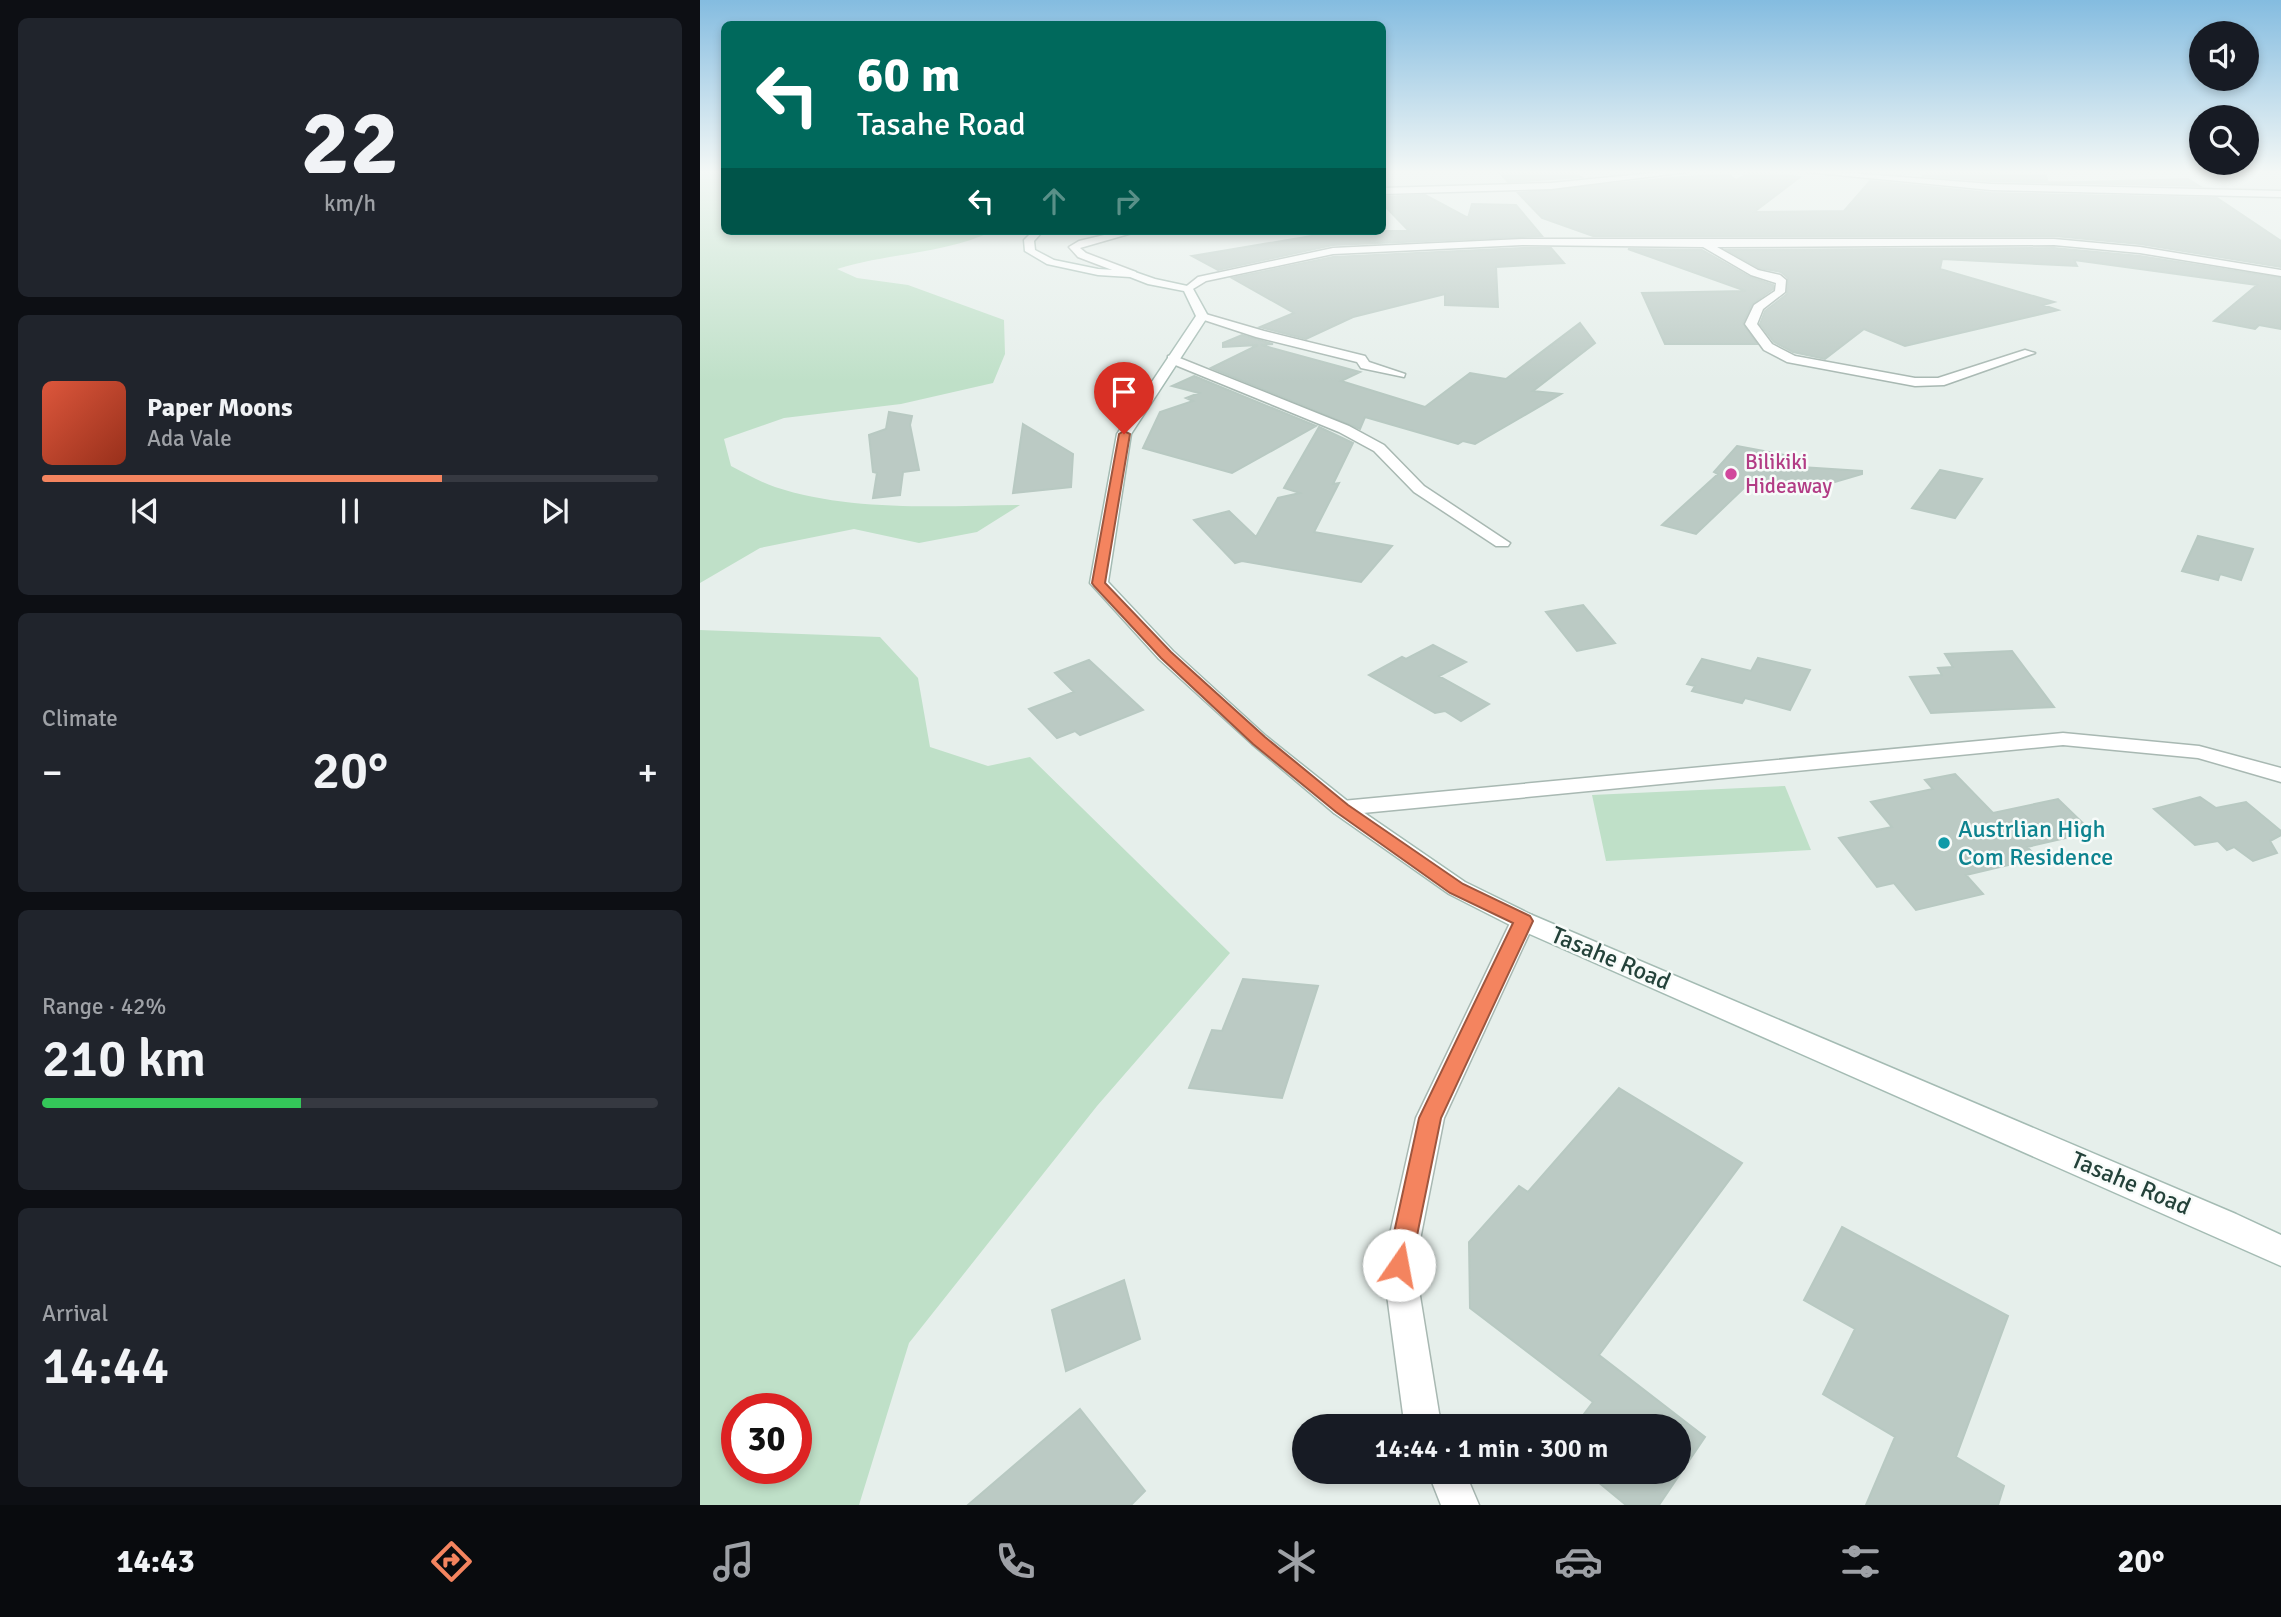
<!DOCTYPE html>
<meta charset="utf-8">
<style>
body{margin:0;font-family:Signika,sans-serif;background:#20242c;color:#f1f3f6;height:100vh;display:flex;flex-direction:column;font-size:26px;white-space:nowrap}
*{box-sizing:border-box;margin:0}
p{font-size:23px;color:#9ea1a6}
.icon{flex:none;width:38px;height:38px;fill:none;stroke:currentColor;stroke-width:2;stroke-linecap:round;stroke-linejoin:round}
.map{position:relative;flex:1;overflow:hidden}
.details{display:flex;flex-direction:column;gap:18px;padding:18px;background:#0d0f14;width:700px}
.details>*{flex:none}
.hud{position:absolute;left:21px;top:21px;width:665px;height:214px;border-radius:10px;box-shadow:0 4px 10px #0003;background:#00695c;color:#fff;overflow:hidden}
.buttons{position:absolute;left:1489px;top:21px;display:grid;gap:14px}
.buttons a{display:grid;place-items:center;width:70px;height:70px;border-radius:50%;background:#171b24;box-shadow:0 4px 10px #0003;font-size:35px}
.speed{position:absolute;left:21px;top:1393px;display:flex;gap:14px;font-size:35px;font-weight:700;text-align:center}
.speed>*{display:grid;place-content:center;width:91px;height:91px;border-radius:50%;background:#171b24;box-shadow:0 4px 10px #0003;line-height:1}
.speed .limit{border:10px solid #d22;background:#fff;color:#111}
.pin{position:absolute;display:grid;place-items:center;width:60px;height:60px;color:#fff;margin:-72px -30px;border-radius:50% 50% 50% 0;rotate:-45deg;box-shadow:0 0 7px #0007}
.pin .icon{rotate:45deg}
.me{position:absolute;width:77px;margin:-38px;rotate:12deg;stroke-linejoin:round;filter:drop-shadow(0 0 5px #0008)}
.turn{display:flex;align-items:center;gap:24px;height:147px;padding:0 21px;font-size:32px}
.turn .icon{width:91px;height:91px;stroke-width:2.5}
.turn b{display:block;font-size:49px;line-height:60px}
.lanes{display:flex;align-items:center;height:66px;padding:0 21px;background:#0003;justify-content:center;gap:35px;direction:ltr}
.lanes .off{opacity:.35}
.big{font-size:52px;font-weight:600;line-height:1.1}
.details .card{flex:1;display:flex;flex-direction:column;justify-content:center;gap:10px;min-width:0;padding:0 24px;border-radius:10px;background:#20242c}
.details .dial{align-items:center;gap:0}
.dial b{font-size:91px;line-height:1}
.song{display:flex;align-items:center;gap:21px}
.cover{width:84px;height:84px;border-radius:10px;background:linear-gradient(135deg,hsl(10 70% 55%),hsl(10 70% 35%))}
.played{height:7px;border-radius:4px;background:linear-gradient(90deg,#f4845f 65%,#363941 65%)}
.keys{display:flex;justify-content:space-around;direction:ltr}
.heat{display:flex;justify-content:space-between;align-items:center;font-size:38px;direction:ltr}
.charge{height:10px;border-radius:5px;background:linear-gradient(90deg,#34c759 42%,#363941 0)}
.trip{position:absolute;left:592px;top:1414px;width:399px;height:70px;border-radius:35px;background:#171b24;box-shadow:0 4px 10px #0003;font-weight:600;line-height:70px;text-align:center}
.tabs{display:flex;height:112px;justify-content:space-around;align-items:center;background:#090b0e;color:#9ea1a6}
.tabs .icon{width:49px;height:49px}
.tabs .selected{color:#f4845f}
.tabs b{font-size:32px;color:#f1f3f6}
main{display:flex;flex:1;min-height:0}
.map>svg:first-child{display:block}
</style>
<main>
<section class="details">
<div class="card dial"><b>22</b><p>km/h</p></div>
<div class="card">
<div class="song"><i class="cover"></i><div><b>Paper Moons</b><p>Ada Vale</p></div></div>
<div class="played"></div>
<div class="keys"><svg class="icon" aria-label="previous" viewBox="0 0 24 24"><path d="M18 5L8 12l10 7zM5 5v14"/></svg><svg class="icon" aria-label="pause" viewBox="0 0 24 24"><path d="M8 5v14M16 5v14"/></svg><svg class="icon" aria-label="next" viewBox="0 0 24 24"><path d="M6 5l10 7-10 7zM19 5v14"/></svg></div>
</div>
<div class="card"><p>Climate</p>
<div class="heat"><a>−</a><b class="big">20°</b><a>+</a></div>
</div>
<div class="card"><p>Range · 42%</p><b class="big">210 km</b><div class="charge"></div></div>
<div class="card"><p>Arrival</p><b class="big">14:44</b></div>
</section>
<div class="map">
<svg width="1581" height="1505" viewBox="0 0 1581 1505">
<rect width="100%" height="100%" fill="#e6efeb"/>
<path fill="#bfe0c8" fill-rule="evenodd" d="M0 172H24V231H293C245 254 187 253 137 269L157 278 208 285 304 320 305 354 293 383 201 404 84 418 24 439 31 466C45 473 60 482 75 487 150 512 242 506 320 505L277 532 219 543 154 529 60 548 0 583Z
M0 630 180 637 218 678 230 747 288 766 330 757 530 953 397 1106 209 1343 159 1505H0ZM37 1409H96V1468H37Z
M1085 786 1111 850 906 861 892 795Z"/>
<path fill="#bbcac4" stroke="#b8c9c2" stroke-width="2" d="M799 172H872L881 177 808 182Z
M1052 172 1100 177 1054 212 1144 211 1170 181 1291 193 1517 198 1581 241V267L1440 244 1354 236H893L842 218 818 193 981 177 1029 175 1036 180Z
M1227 172 1346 176 1348 183 1488 179 1499 186 1291 181 1223 176Z
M725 195 768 218 772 204 816 205 842 236 633 245 518 270 492 256 641 231H709L682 203V197Z
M822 248H851L864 263 796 267 798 307 745 305V294L653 317 606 339 560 327 594 313 532 278 633 257Z
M1354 248 1440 256 1581 278V329L1559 325 1555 329 1514 321 1557 285 1374 260 1377 266 1242 259 1240 269 1354 302 1343 305 1358 310 1205 346 1164 329 1125 359 1093 352 1074 342 1060 324 1065 311 1087 294 1088 278 1081 272 1059 268 1027 250Z
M928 249 1002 250 1050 277 1073 285V289L1052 304 1043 323 1057 344H965L942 293 1046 291Z
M880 323 895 343 833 391 861 394 775 444 763 441 758 444 665 417 660 429 511 368 558 345 523 347V343L542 335 573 344 561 345 660 372 641 381 725 407 770 373 806 379Z
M494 376 616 426 532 473 443 448 460 412 493 401 486 398 499 393 472 386Z
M189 412 212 416 210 425 219 470 203 472 200 495 173 498 177 473 173 472 169 435 186 429Z
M323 424 373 454 371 487 313 493Z
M619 427 653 443 633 484 639 483 614 532 692 546 661 582 542 561 535 563 494 520 529 511 556 537 578 498 600 493 584 488Z
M1037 446 1085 455V466L1162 471V474L1094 494 1069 480 1045 487 996 534 962 525 1018 474 1014 472Z
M1240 470 1282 479 1255 518 1212 508Z
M1498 536 1553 549 1541 580 1520 574 1518 580 1482 571Z
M883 605 915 643 877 651 846 612Z
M733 645 766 662 739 676 789 704 761 721 745 711 735 713 669 675 702 657 706 659Z
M1312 651 1354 707 1231 713 1210 677 1242 675 1238 668 1253 667 1245 654Z
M1058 658 1110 670 1090 710 1045 698 1042 703 992 691 995 686 987 684 1002 659 1051 671Z
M389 660 443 710 380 735 375 731 357 738 329 709 374 692 355 673Z
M1255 774 1293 813 1358 799 1392 832 1327 847 1338 858 1266 875 1283 894 1216 910 1194 883 1177 887 1139 838 1192 827 1171 802 1233 789 1225 780Z
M1500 797 1516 808 1546 802 1581 831V835L1570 841 1577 853 1553 861 1534 847 1527 850 1518 841 1495 845 1454 809Z
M543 979 618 986 582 1098 489 1088 512 1030 522 1031Z
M919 1088 1042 1163 899 1355 1005 1437 959 1505H926L886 1472H978V1426H875L893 1402 770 1308 769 1242 819 1186 828 1192Z
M1142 1227 1308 1316 1256 1457 1304 1486 1298 1505H1166L1195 1437 1123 1394 1155 1329 1104 1300Z
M424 1280 440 1339 366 1371 352 1310Z
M380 1409 445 1491 431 1505H268Z"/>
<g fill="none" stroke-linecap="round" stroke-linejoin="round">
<g stroke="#a8b8b2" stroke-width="3">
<path id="street" d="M963 172H987L851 189 682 194V188L851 183Z
M1107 172H1136L1291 184 1581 191V197L1291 190Z
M421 231H439L380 248 386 253 436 272V276H428L378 257 369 247 379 241Z
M822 239H1354L1440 247 1581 270V276L1440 253 1354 245 1017 247 1058 270 1080 275 1086 280 1085 292 1063 309 1057 324 1072 344 1095 356 1215 378H1238L1325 350 1335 353 1244 385 1215 386 1087 362 1064 350 1045 324 1054 305 1075 291 1076 283 1051 275 1003 247 822 245 633 254 506 281 488 292 483 289 498 277 633 248Z
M502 313 564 331 665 356 669 362 705 374 704 377 661 368 657 362 556 337 498 318 496 316Z
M472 355 649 426 684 445 724 486 810 543 808 546H796L714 492 674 451 639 432 468 362V356Z
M1363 733 1499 746 1581 768V782L1498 758 1363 745 642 815 634 813 631 808 634 803 642 801Z
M823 912 832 915 835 921 744 1118 715 1265 739 1413 744 1426H708L703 1414 683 1265 716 1118 811 921 814 915Z
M728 1472H765L779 1505H741Z"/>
</g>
<g stroke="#a4bbb3" stroke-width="3">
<path id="secondary" d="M333 231H343L334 241 335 250 354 260 398 269 432 271 455 279 492 287 508 316 431 434 408 582 473 651 566 736 650 803 765 882 832 915 1536 1214 1581 1235V1266L814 927 749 894 634 813 552 744 459 659 390 583 417 434 496 316 484 291 448 284 430 277 398 275 347 264 325 251 324 240Z"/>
</g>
<use href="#street" fill="#fff" fill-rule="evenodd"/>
<use href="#secondary" fill="#fff" fill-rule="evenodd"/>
</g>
<linearGradient id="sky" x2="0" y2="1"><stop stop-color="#84bce0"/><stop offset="0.45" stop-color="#f4f8f6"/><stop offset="1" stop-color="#f4f8f6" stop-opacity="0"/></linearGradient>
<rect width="1581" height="382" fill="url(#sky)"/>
<path fill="#f4845f" stroke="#9f563e" stroke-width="2" d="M424 431 430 434 405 583 471 652 565 737 648 805 763 884 830 916 833 921 741 1118 711 1265 708 1273 699 1276 690 1273 687 1265 719 1118 813 923 750 893 636 812 553 744 461 658 394 586 392 583 419 434Z"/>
<circle fill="#d1479c" stroke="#f7fbf9" stroke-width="2.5" cx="1031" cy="474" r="7"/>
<circle fill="#0f9aa8" stroke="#f7fbf9" stroke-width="2.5" cx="1244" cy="843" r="7"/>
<g text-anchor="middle" stroke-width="5" stroke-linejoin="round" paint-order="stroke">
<g font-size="21" fill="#b23c85" stroke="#f7fbf9" text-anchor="start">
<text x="1045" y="469">Bilikiki<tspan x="1045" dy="24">Hideaway</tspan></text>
</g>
<g font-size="24" fill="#0d838f" stroke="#f7fbf9" text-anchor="start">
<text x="1258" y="837">Austrlian High<tspan x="1258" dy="28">Com Residence</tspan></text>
</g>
<g font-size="24" fill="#24423a" stroke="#f7fbf9">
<text transform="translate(911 958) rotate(23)" y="8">Tasahe Road</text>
<text transform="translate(1431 1183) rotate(23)" y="8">Tasahe Road</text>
</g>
</g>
</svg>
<div class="buttons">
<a><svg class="icon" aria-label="sound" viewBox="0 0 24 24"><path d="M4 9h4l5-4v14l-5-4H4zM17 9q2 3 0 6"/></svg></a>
<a><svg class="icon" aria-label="search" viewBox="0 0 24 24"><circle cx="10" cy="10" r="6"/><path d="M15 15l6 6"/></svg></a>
</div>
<div class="speed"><div class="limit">30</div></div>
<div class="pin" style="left:424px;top:434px;background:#d93025"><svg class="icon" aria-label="arrive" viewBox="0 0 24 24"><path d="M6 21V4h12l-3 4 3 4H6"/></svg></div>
<svg class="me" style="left:699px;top:1265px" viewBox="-20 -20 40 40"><circle r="19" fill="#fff"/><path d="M0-13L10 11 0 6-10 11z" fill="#f4845f"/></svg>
<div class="trip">14:44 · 1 min · 300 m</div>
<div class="hud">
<div class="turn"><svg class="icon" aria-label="left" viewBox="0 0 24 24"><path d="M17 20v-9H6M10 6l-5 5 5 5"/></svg><div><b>60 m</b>Tasahe Road</div></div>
<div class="lanes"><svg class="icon" aria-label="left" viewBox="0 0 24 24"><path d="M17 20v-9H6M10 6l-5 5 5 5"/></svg><svg class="icon off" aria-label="ahead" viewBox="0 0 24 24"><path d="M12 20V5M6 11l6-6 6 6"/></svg><svg class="icon off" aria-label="right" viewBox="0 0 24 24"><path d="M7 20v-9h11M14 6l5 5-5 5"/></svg></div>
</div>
</div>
</main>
<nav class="tabs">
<b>14:43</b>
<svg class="icon selected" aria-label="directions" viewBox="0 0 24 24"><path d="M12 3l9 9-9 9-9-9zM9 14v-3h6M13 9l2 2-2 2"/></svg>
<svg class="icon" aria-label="music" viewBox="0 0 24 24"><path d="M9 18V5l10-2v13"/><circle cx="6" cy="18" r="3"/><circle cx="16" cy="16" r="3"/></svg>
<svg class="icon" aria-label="phone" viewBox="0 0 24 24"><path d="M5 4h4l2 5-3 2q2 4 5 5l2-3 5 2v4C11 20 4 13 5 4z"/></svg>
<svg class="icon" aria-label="climate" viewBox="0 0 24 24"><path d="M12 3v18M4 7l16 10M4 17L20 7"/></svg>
<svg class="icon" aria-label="car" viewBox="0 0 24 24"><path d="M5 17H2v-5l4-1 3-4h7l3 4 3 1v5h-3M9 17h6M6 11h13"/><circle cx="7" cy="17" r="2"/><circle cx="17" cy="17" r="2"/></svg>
<svg class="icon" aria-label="filters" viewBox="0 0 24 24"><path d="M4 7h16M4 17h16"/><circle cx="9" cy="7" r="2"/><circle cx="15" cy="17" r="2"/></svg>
<b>20°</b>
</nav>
